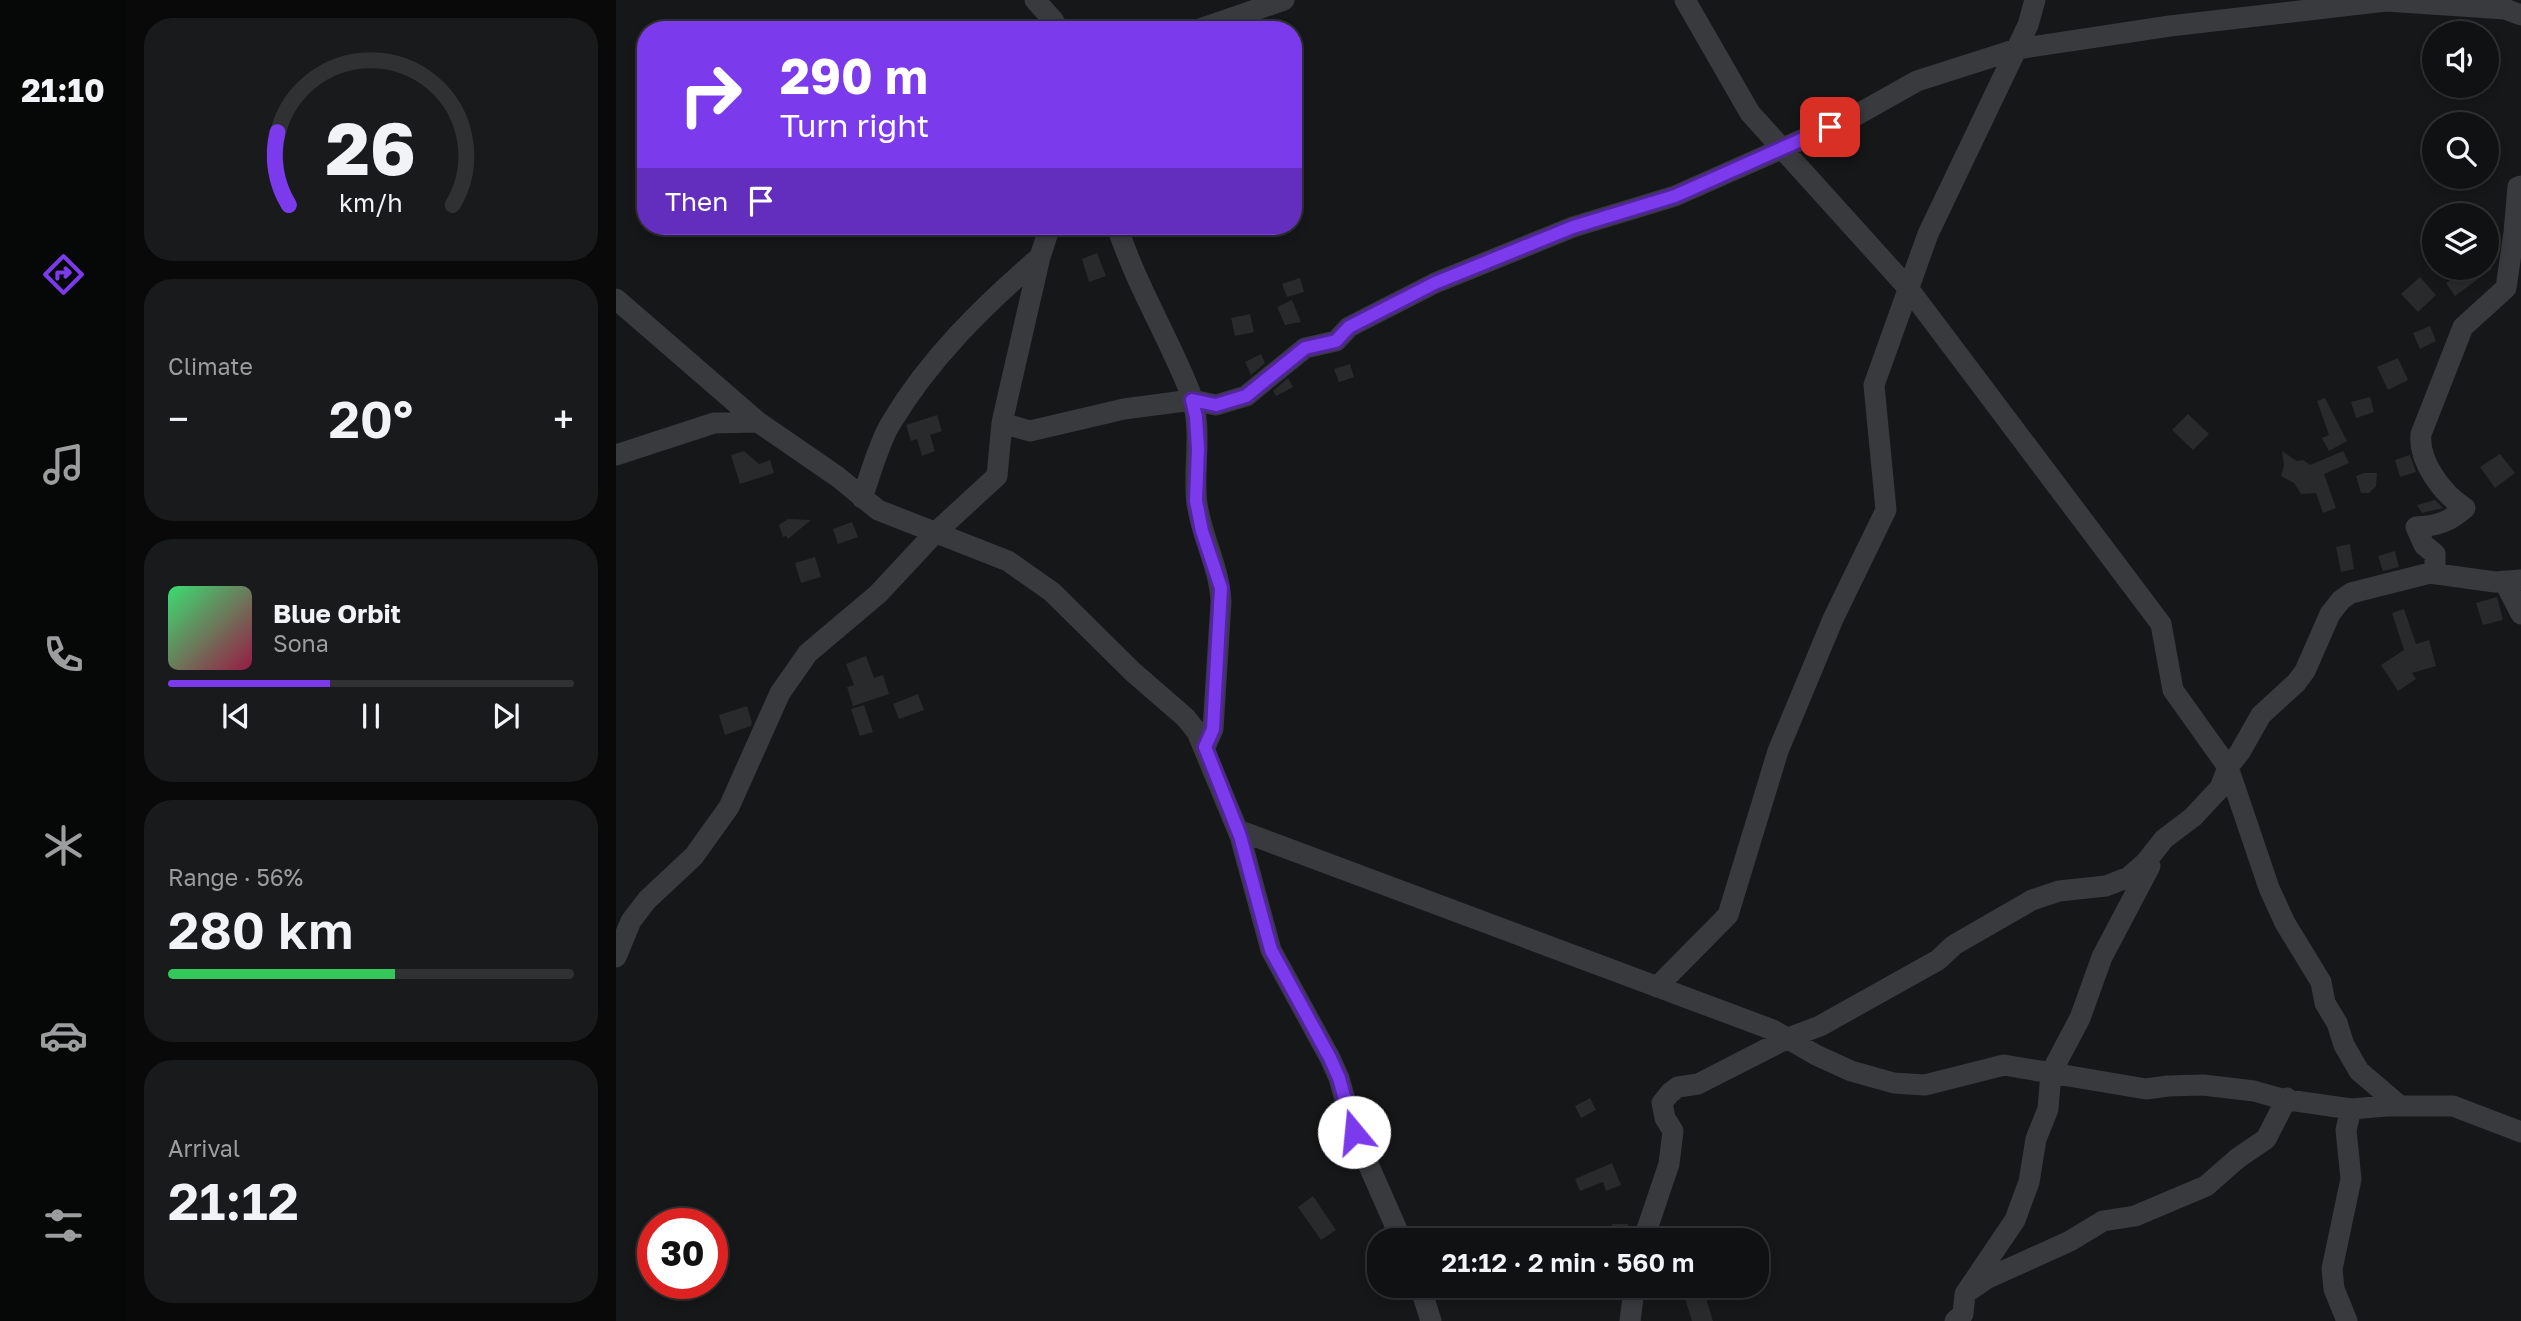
<!DOCTYPE html>
<meta charset="utf-8">
<style>
body{margin:0;font-family:"Golos Text",sans-serif;background:#191a1b;color:#f1f3f6;height:100vh;display:flex;flex-direction:column;font-size:26px;white-space:nowrap}
*{box-sizing:border-box;margin:0}
p{font-size:23px;color:#9c9d9f}
.icon{flex:none;width:38px;height:38px;fill:none;stroke:currentColor;stroke-width:2;stroke-linecap:round;stroke-linejoin:round}
.map{position:relative;flex:1;overflow:hidden}
.panel{display:flex;flex-direction:column;gap:18px;padding:18px;background:#09090a;width:490px}
.panel>*{flex:none}
.guide{position:absolute;left:21px;top:21px;width:665px;height:214px;border-radius:28px;box-shadow:0 4px 10px #0003,0 0 0 2px #303132;background:#7c3aed;color:#fff;overflow:hidden}
.controls{position:absolute;left:1806px;top:21px;display:grid;gap:14px}
.controls a{display:grid;place-items:center;width:77px;height:77px;border-radius:50%;background:#101112;box-shadow:0 4px 10px #0003,0 0 0 2px #303132;font-size:35px}
.speed{position:absolute;left:21px;top:1208px;display:flex;gap:14px;font-size:35px;font-weight:700;text-align:center}
.speed>*{display:grid;place-content:center;width:91px;height:91px;border-radius:50%;background:#101112;box-shadow:0 4px 10px #0003,0 0 0 2px #303132;line-height:1}
.speed .limit{border:10px solid #d22;background:#fff;color:#111}
.pin{position:absolute;display:grid;place-items:center;width:60px;height:60px;color:#fff;margin:-30px;border-radius:14px;box-shadow:0 4px 10px #0006}
.me{position:absolute;width:77px;margin:-38px;rotate:343deg;stroke-linejoin:round;filter:drop-shadow(0 0 5px #0008)}
.turn{display:flex;align-items:center;gap:24px;height:147px;padding:0 28px;font-size:32px}
.turn .icon{width:91px;height:91px;stroke-width:2.5}
.turn b{display:block;font-size:49px;line-height:60px}
.then{display:flex;align-items:center;height:66px;padding:0 28px;background:#0003;gap:14px;font-size:26px}
.big{font-size:52px;font-weight:600;line-height:1.1}
.panel .widget{flex:1;display:flex;flex-direction:column;justify-content:center;gap:10px;min-width:0;padding:0 24px;border-radius:28px;background:#191a1b}
.panel .dial{align-items:center;gap:0}
.dial svg{height:182px;overflow:visible;fill:none;stroke:#303132;stroke-width:7;stroke-linecap:round;text-anchor:middle}
.dial text{fill:#f1f3f6;stroke:none}
.song{display:flex;align-items:center;gap:21px}
.cover{width:84px;height:84px;border-radius:10px;background:linear-gradient(135deg,hsl(140 70% 55%),hsl(340 70% 35%))}
.played{height:7px;border-radius:4px;background:linear-gradient(90deg,#7c3aed 40%,#303132 40%)}
.keys{display:flex;justify-content:space-around;direction:ltr}
.heat{display:flex;justify-content:space-between;align-items:center;font-size:38px;direction:ltr}
.charge{height:10px;border-radius:5px;background:linear-gradient(90deg,#34c759 56%,#303132 0)}
.trip{position:absolute;left:751px;top:1228px;width:402px;height:70px;border-radius:28px;background:#101112;box-shadow:0 4px 10px #0003,0 0 0 2px #303132;font-weight:600;line-height:70px;text-align:center}
main{display:flex;flex:1;min-height:0}
.tab-bar{display:flex;flex-direction:column;width:126px;justify-content:space-around;align-items:center;background:#060707;color:#9c9d9f}
.tab-bar .icon{width:49px;height:49px}
.tab-bar .current{color:#7c3aed}
.tab-bar b{font-size:32px;color:#f1f3f6}
.map>svg:first-child{display:block}
</style>
<main>
<nav class="tab-bar">
<b>21:10</b>
<svg class="icon current" aria-label="directions" viewBox="0 0 24 24"><path d="M12 3l9 9-9 9-9-9zM9 14v-3h6M13 9l2 2-2 2"/></svg>
<svg class="icon" aria-label="music" viewBox="0 0 24 24"><path d="M9 18V5l10-2v13"/><circle cx="6" cy="18" r="3"/><circle cx="16" cy="16" r="3"/></svg>
<svg class="icon" aria-label="phone" viewBox="0 0 24 24"><path d="M5 4h4l2 5-3 2q2 4 5 5l2-3 5 2v4C11 20 4 13 5 4z"/></svg>
<svg class="icon" aria-label="climate" viewBox="0 0 24 24"><path d="M12 3v18M4 7l16 10M4 17L20 7"/></svg>
<svg class="icon" aria-label="car" viewBox="0 0 24 24"><path d="M5 17H2v-5l4-1 3-4h7l3 4 3 1v5h-3M9 17h6M6 11h13"/><circle cx="7" cy="17" r="2"/><circle cx="17" cy="17" r="2"/></svg>
<svg class="icon" aria-label="filters" viewBox="0 0 24 24"><path d="M4 7h16M4 17h16"/><circle cx="9" cy="7" r="2"/><circle cx="15" cy="17" r="2"/></svg>
</nav>
<section class="panel">
<div class="widget dial"><svg viewBox="0 0 100 80">
<path d="M14 69A42 42 0 1 1 86 69"/>
<path d="M14 69A42 42 0 0 1 9 37" stroke="#7c3aed"/>
<text x="50" y="56" font-size="32" font-weight="700">26</text>
<text x="50" y="72" font-size="11">km/h</text>
</svg></div>
<div class="widget"><p>Climate</p>
<div class="heat"><a>−</a><b class="big">20°</b><a>+</a></div>
</div>
<div class="widget">
<div class="song"><i class="cover"></i><div><b>Blue Orbit</b><p>Sona</p></div></div>
<div class="played"></div>
<div class="keys"><svg class="icon" aria-label="previous" viewBox="0 0 24 24"><path d="M18 5L8 12l10 7zM5 5v14"/></svg><svg class="icon" aria-label="pause" viewBox="0 0 24 24"><path d="M8 5v14M16 5v14"/></svg><svg class="icon" aria-label="next" viewBox="0 0 24 24"><path d="M6 5l10 7-10 7zM19 5v14"/></svg></div>
</div>
<div class="widget"><p>Range · 56%</p><b class="big">280 km</b><div class="charge"></div></div>
<div class="widget"><p>Arrival</p><b class="big">21:12</b></div>
</section>
<div class="map">
<svg width="1905" height="1321" viewBox="0 0 1905 1321">
<rect width="100%" height="100%" fill="#161718"/>
<path fill="#292a2c" d="M481 253 490 276 473 282 466 259Z
M1853 268H1877L1839 296 1830 283Z
M1804 277 1820 295 1802 312 1785 294Z
M684 278 688 292 671 297 666 284Z
M676 300 685 322 669 325 661 307Z
M634 314 638 332 619 336 615 318Z
M1814 326 1820 341 1804 349 1797 333Z
M645 354 649 363 635 375 629 362Z
M1782 358 1792 380 1772 390 1761 367Z
M734 364 738 377 723 382 718 369Z
M672 378 677 387 660 396 657 391Z
M1754 397 1758 412 1740 418 1735 402Z
M1709 398 1731 441 1713 451 1706 438 1713 435 1701 401Z
M1572 414 1593 434 1577 450 1556 430Z
M321 415 326 431 314 435 319 451 306 456 301 439 295 441 290 425Z
M128 451 143 464 154 460 158 473 124 484 115 455Z
M1666 451 1681 461 1687 460 1694 465 1727 451 1733 463 1708 474 1720 508 1707 513 1700 493 1685 494 1678 483 1665 476 1668 465Z
M1884 454 1899 473 1879 488 1864 467Z
M1794 455 1800 472 1784 477 1779 460Z
M1748 473H1761L1760 486 1753 493H1745L1740 476Z
M1819 500 1827 508 1806 513 1801 505Z
M172 519 195 520 172 539 170 536 167 537 163 525Z
M236 522 242 537 222 544 217 529Z
M1734 544 1738 569 1725 572 1720 547Z
M1779 551 1783 567 1767 571 1762 556Z
M199 557 205 577 185 583 179 563Z
M1881 597 1887 620 1867 625 1860 603Z
M1788 609 1800 644 1813 640 1820 666 1796 673 1800 679 1782 691 1765 665 1788 650 1776 613Z
M250 656 258 678 267 675 273 694 237 706 231 687 238 685 230 664Z
M302 694 308 710 283 719 277 704Z
M248 705 257 732 244 736 235 709Z
M131 706 136 723 135 726 109 735 103 715Z
M974 1098 980 1110 965 1118 959 1106Z
M996 1163 1005 1185 990 1191 987 1182 964 1191 959 1179Z
M697 1196 720 1230 705 1240 682 1207Z
M996 1224H1012L1013 1238 996 1239Z
M1088 1292 1097 1321H1076L1069 1298Z"/>
<g fill="none" stroke-linecap="round" stroke-linejoin="round">
<path stroke="#383a3d" stroke-width="21" d="M419 0 437 20 443 30
M1069 0 1134 113 1292 288 1545 624 1557 690 1612 767 1653 888 1669 923 1705 982 1709 1003 1721 1023 1728 1045 1743 1071 1784 1106
M581 30 668 0
M501 226C519 282 550 333 572 387 589 427 576 464 581 504 586 538 604 569 605 602L597 729 589 747
M0 299 142 422 222 477 262 510 392 561 436 592 517 672 570 718 581 732 624 836 655 950 714 1058 723 1078 738 1132 786 1241
M386 423 414 431 508 409 576 400 600 405 630 396 689 348 720 341 733 327 819 283 957 227 1059 196 1237 117 1301 81 1401 49 1554 26 1770 1 1889 9 1905 15
M0 455 98 423 142 422
M246 498C254 476 263 442 275 423 313 359 368 305 424 257
M1819 574V554L1808 545 1800 527C1821 526 1833 522 1849 508 1827 494 1802 462 1805 434L1847 327 1890 288 1898 233 1902 187 1905 186
M1888 581 1905 614
M622 830 1157 1030 1200 1055 1235 1071 1278 1083 1309 1085 1388 1065 1530 1089 1552 1086 1587 1085 1638 1091 1666 1099 1735 1109 1771 1106H1837L1905 1132
M0 957 15 921 31 900 78 856 113 807 164 693 192 653 262 594 318 534 381 476 386 423 392 396 424 257 434 226
M1041 987 1112 915 1162 751 1217 619 1270 510 1258 385 1312 234 1412 25 1419 0
M1027 1241 1053 1164 1057 1131 1049 1118 1046 1103 1054 1093 1062 1087 1082 1084 1172 1038 1204 1026 1322 960 1338 945 1416 900 1443 891 1490 886 1513 877 1529 863 1548 839 1577 817 1604 788 1612 767 1624 752 1645 715 1680 683 1689 671 1714 614 1725 600 1735 593 1814 573 1879 582 1905 580
M804 1286 815 1321
M1354 1290 1370 1279 1454 1241 1487 1221 1519 1216 1590 1186 1622 1158 1650 1139 1671 1098
M1014 1321 1017 1298 1015 1286
M1339 1321 1347 1314 1349 1294 1399 1220 1413 1182 1420 1139 1432 1109 1435 1073 1464 1018 1486 957 1534 866
M1731 1321 1718 1289 1716 1269 1735 1179 1730 1130 1735 1109"/>
</g>
<g fill="none" stroke-linecap="round" stroke-linejoin="round">
<g stroke="#51269a" stroke-width="18">
<path id="route" d="M738 1132 723 1078 714 1058 655 950 624 836 589 747 597 729 605 588 586 531 580 501 582 449 580 417 576 400 600 405 630 396 689 348 720 341 733 327 819 283 957 227 1059 196 1214 127"/>
</g>
<use href="#route" stroke="#7c3aed" stroke-width="12"/>
</g>
</svg>
<div class="controls">
<a><svg class="icon" aria-label="sound" viewBox="0 0 24 24"><path d="M4 9h4l5-4v14l-5-4H4zM17 9q2 3 0 6"/></svg></a>
<a><svg class="icon" aria-label="search" viewBox="0 0 24 24"><circle cx="10" cy="10" r="6"/><path d="M15 15l6 6"/></svg></a>
<a><svg class="icon" aria-label="layers" viewBox="0 0 24 24"><path d="M12 4l9 5-9 5-9-5zM3 14l9 5 9-5"/></svg></a>
</div>
<div class="speed"><div class="limit">30</div></div>
<div class="pin" style="left:1214px;top:127px;background:#d93025"><svg class="icon" aria-label="arrive" viewBox="0 0 24 24"><path d="M6 21V4h12l-3 4 3 4H6"/></svg></div>
<svg class="me" style="left:738px;top:1132px" viewBox="-20 -20 40 40"><circle r="19" fill="#fff"/><path d="M0-13L10 11 0 6-10 11z" fill="#7c3aed"/></svg>
<div class="trip">21:12 · 2 min · 560 m</div>
<div class="guide">
<div class="turn"><svg class="icon" aria-label="right" viewBox="0 0 24 24"><path d="M7 20v-9h11M14 6l5 5-5 5"/></svg><div><b>290 m</b>Turn right</div></div>
<div class="then">Then<svg class="icon" aria-label="arrive" viewBox="0 0 24 24"><path d="M6 21V4h12l-3 4 3 4H6"/></svg></div>
</div>
</div>
</main>
